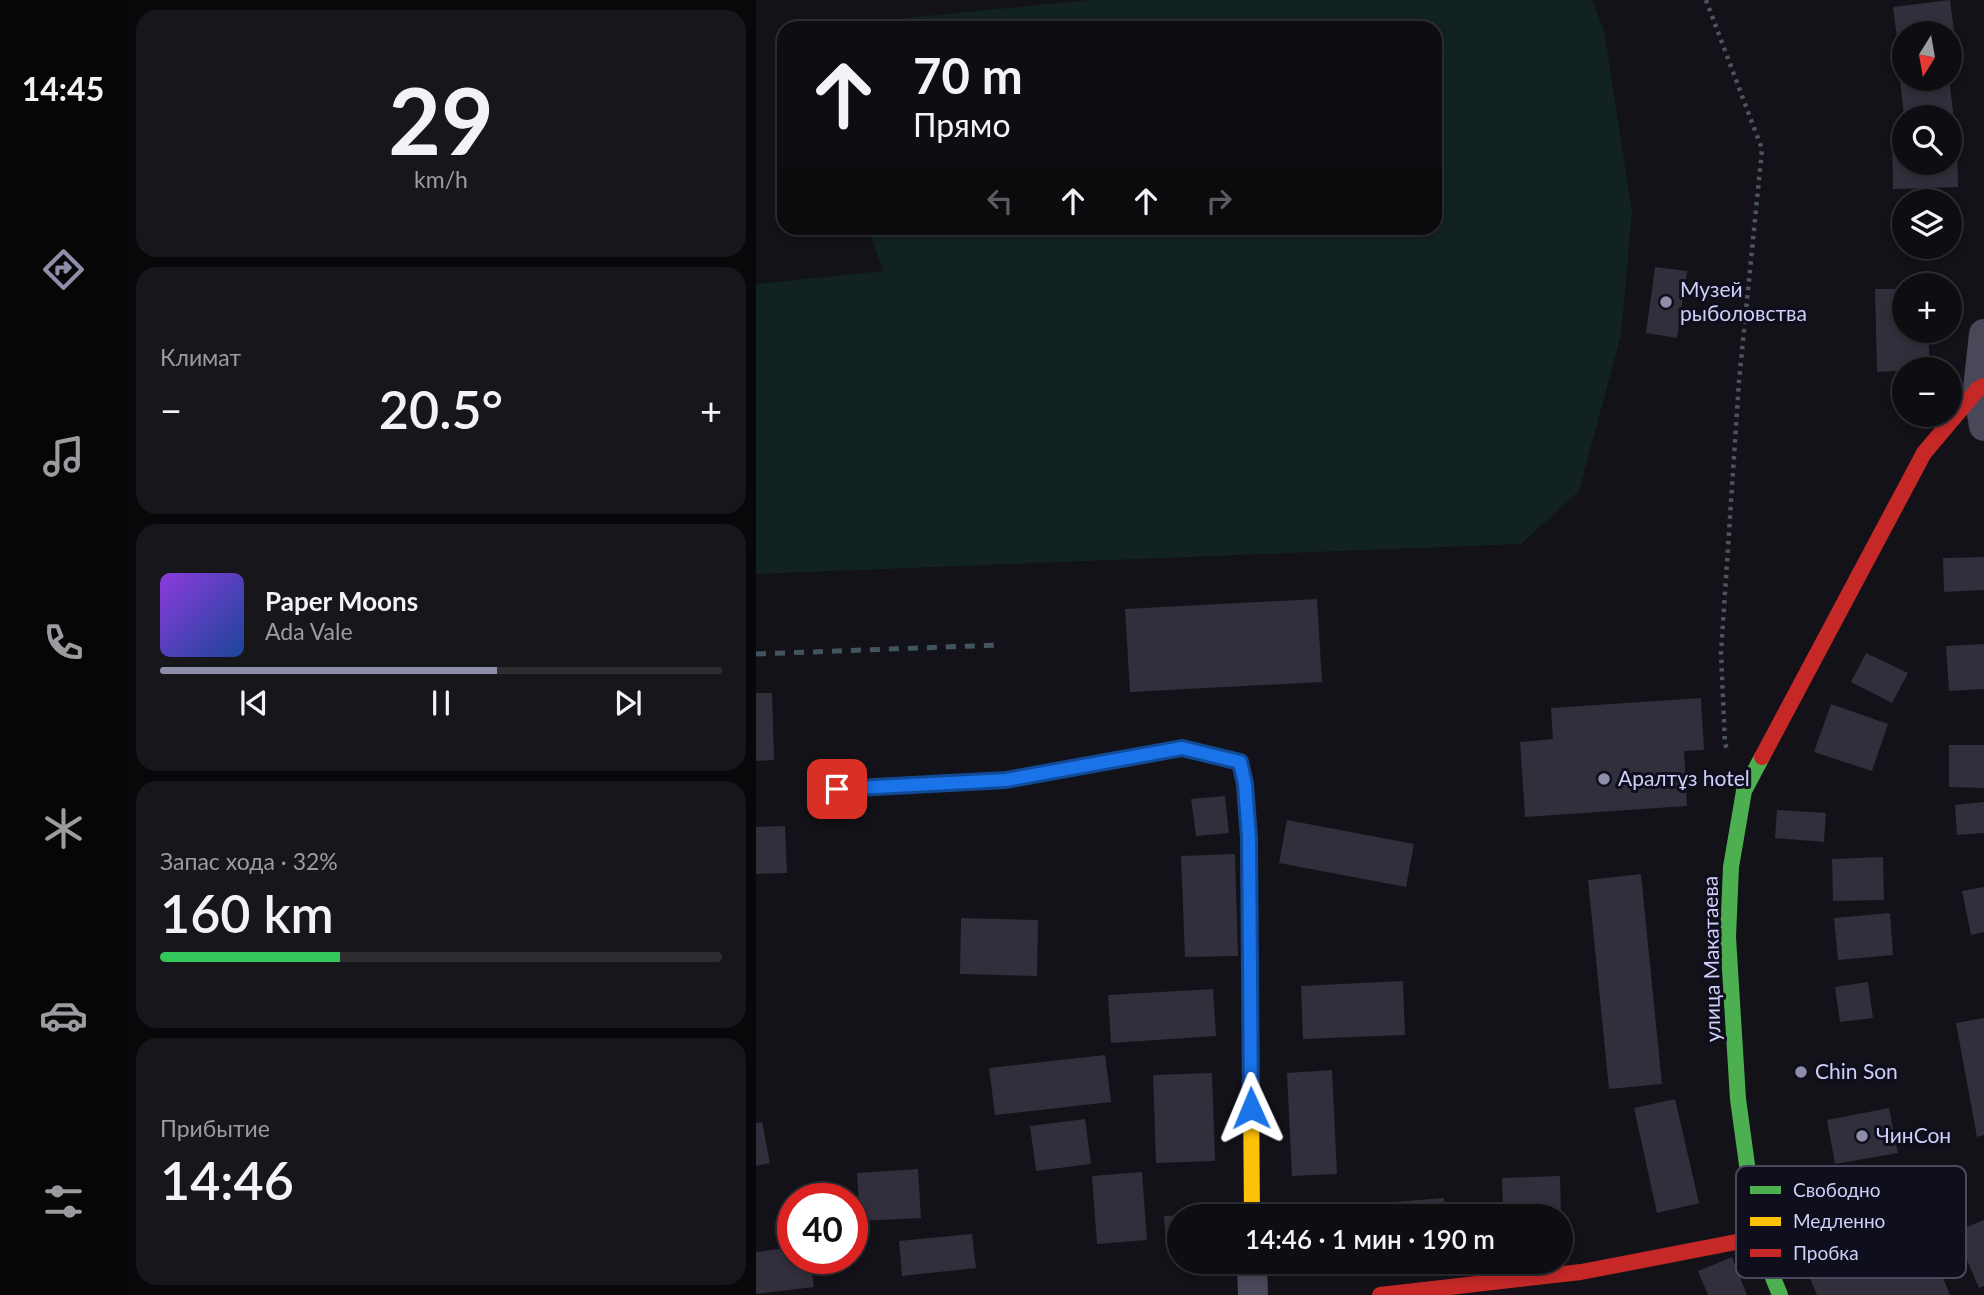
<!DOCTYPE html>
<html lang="ru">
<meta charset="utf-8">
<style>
body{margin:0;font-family:Lato,sans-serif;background:#17171b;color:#f1f3f6;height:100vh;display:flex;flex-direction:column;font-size:26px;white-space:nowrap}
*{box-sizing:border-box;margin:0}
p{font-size:23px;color:#9b9c9f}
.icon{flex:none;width:38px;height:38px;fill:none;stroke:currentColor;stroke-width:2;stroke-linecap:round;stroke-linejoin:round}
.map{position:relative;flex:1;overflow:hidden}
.drawer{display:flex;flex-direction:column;gap:10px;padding:10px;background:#08080a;width:630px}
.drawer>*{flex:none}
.top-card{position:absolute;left:21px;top:21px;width:665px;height:214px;border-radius:21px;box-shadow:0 4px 10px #0003,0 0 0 2px #2e2e32;background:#0e0e12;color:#f1f3f6;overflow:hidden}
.needle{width:46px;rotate:191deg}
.buttons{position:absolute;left:1136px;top:21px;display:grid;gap:14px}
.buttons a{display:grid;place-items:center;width:70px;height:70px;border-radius:50%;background:#0e0e12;box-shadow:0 4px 10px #0003,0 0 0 2px #2e2e32;font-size:35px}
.speed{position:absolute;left:21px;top:1183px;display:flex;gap:14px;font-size:35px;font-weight:700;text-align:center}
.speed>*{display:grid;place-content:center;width:91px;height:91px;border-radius:50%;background:#0e0e12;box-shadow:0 4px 10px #0003,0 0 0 2px #2e2e32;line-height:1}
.speed .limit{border:10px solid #d22;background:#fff;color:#111}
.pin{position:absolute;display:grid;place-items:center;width:60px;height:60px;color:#fff;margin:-30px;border-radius:14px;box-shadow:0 4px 10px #0006}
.me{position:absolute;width:77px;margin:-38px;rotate:359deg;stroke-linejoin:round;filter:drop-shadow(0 0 5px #0008)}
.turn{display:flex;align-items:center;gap:24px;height:147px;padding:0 21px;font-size:32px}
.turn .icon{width:91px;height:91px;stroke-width:2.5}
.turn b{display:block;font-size:49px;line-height:60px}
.lanes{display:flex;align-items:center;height:66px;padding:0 21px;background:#0003;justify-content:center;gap:35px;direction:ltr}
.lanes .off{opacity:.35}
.big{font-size:52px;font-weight:600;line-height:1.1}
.drawer .card{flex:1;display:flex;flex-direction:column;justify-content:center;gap:10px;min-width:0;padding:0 24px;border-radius:21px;background:#17171b}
.drawer .dial{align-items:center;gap:0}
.dial b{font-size:91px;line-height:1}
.song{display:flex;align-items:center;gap:21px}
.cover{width:84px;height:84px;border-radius:10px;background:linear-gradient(135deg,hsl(270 70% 55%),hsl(220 70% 35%))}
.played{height:7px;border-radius:4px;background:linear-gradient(90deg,#8e8daa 60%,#2e2e32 60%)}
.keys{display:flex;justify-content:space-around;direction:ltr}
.heat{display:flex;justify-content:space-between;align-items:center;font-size:38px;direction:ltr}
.charge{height:10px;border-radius:5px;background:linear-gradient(90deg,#34c759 32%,#2e2e32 0)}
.trip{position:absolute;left:411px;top:1204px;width:406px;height:70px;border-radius:35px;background:#0e0e12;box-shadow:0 4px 10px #0003,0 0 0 2px #2e2e32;font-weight:600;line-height:70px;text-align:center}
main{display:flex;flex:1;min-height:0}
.tabs{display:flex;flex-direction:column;width:126px;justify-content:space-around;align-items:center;background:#060607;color:#9b9c9f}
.tabs .icon{width:49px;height:49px}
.tabs .current{color:#8e8daa}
.tabs b{font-size:32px;color:#f1f3f6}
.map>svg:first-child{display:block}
</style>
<main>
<nav class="tabs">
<b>14:45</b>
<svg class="icon current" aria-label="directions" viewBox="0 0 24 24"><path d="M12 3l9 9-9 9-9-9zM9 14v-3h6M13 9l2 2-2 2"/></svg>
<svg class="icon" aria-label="music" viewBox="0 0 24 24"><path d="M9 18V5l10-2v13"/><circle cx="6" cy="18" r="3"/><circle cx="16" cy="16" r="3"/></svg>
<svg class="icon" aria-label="phone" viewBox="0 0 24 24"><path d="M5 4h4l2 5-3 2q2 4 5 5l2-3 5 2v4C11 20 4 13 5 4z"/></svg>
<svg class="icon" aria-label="climate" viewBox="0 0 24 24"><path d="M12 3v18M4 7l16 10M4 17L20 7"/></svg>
<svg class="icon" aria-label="car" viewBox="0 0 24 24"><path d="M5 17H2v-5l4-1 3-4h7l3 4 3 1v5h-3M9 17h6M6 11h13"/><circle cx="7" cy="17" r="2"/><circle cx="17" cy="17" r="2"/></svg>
<svg class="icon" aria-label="filters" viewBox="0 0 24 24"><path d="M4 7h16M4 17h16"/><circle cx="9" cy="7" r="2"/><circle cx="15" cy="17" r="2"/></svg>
</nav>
<section class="drawer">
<div class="card dial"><b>29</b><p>km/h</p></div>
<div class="card"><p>Климат</p>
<div class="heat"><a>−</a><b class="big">20.5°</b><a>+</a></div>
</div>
<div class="card">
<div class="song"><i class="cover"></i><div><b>Paper Moons</b><p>Ada Vale</p></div></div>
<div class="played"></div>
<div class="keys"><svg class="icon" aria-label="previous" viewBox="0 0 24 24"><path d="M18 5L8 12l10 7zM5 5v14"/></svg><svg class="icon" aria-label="pause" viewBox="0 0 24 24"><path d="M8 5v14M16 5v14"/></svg><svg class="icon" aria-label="next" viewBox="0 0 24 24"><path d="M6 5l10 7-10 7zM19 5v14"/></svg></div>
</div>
<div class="card"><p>Запас хода · 32%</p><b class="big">160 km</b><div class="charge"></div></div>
<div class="card"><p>Прибытие</p><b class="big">14:46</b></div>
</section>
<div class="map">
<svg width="1228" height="1295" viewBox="0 0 1228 1295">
<rect width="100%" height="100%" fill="#121218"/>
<path fill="#122222" d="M333 0H836L848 30 876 212 865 335 823 491 765 544 0 574V284L127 271 112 228H679V28H48Z"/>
<path fill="#302f3b" d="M1194 0 1199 38H1194V33H1148V44L1142 45 1137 7Z
M1142 60H1148V79H1193L1199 127 1194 128V117H1148Z
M1194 142H1201L1202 187 1137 189 1136 144 1148 143V163H1194Z
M899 267 931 271 921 338 890 333Z
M1119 289H1148V331H1172L1174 369 1121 372Z
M1228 557V590L1188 592 1187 558Z
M561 599 566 682 374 692 369 609Z
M1228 644V689L1193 691 1190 646Z
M1110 653 1152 673 1136 703 1095 682Z
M0 693H16L18 760 0 761Z
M945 698 948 750 928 751 931 806 769 817 764 742 797 739 795 708Z
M1075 704 1132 724 1116 771 1058 752Z
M1193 745H1228V788L1193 787Z
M469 796 473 833 440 836 435 799Z
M1228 802V833L1201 835 1199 805Z
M1021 810 1070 813 1068 842 1019 838Z
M531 820 658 844 650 887 523 863Z
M29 826 31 873 0 874V827Z
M479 854 482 956 429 957 425 856Z
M1127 857 1128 900 1077 901 1076 859Z
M885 874 906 1084 853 1089 832 880Z
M1228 887V932L1215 935 1206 891Z
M1134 913 1137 955 1082 960 1078 918Z
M205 918 282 920 281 976 204 974Z
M647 981 649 1035 547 1039 545 986Z
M1112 982 1117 1018 1084 1022 1079 987Z
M457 989 460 1036 355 1043 352 995Z
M1228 1018V1135L1221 1137 1200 1023Z
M349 1055 355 1102 239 1115 233 1068Z
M576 1070 581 1174 536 1176 531 1073Z
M456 1073 459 1161 400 1163 397 1075Z
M919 1099 943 1203 901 1213 878 1108Z
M1133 1108 1142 1153 1079 1164 1071 1120Z
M329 1119 335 1164 280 1171 274 1126Z
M6 1122 14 1163 0 1166V1123Z
M162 1169 165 1218 104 1221 101 1173Z
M386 1172 391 1240 341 1244 336 1176Z
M804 1176 805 1216H747L746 1178Z
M688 1198 690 1216H627L625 1203Z
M474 1212V1216H438V1214Z
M583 1212V1216H535V1214Z
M424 1215V1245L410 1246 408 1216Z
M1228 1220V1286L1223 1288 1199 1232Z
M1165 1224 1194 1295H1061L1051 1271Z
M216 1234 220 1268 146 1276 143 1241Z
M37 1247V1258H54L58 1287 0 1294V1252Z
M976 1257 991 1295H952L942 1271Z
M520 1262H585V1265L520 1267Z"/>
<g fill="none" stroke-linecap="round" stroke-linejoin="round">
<path stroke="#49565f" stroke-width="4.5" stroke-dasharray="3.5 5" stroke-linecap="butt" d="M950 0 1006 149 983 381 965 653 969 744 972 751"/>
<path stroke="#484859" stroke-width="14" d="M81 789 250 780 426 748 484 762 489 784 493 836"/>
<path stroke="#484859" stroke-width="30" d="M1228 334 1222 389 1228 426
M496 1262 497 1295"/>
<path stroke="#4caf50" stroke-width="16" d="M1006 757 988 791 975 867 972 937 982 1099 1001 1238 1024 1295"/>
<path stroke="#ffc107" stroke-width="16" d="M493 838 496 1216"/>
<path stroke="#c62828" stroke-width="16" d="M1006 757 1168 453 1222 389 1228 386
M624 1295 825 1272 1001 1238"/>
<path stroke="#42555f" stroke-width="5" stroke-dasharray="10 9" stroke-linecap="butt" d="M0 654 243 645"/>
</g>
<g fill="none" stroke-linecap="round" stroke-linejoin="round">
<g stroke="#114b97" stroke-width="18">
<path id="route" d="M81 789 250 780 426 748 484 762 489 784 493 838 495 1108"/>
</g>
<use href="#route" stroke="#1a73e8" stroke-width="12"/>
</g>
<g fill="#8e8daa" stroke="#0f0e1c" stroke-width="2.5">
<circle cx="910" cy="302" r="7"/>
<circle cx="848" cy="779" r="7"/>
<circle cx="1045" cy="1072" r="7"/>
<circle cx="1106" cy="1136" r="7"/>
</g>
<g text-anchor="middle" stroke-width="6" stroke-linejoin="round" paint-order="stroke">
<g font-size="21" fill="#d0cff9" stroke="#0f0e1c" text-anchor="start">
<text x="924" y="297">Музей<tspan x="924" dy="24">рыболовства</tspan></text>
<text x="862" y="786">Аралтұз hotel</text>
<text x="1059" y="1079">Chin Son</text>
<text x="1120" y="1143">ЧинСон</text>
</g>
<g font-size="21" fill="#d0cff9" stroke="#0f0e1c">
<text transform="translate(956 959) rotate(-91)" y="7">улица Макатаева</text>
</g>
</g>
<rect x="980" y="1166" width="230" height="112" rx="10" fill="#0f0e1c" stroke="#49485e" stroke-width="2"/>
<rect x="994" y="1186" width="31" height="8" fill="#4caf50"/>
<rect x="994" y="1217" width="31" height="9" fill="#ffc107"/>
<rect x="994" y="1249" width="31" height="8" fill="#c62828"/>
<g font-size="19" fill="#d0cff9">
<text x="1037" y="1197">Свободно</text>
<text x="1037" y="1228">Медленно</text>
<text x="1037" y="1260">Пробка</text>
</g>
</svg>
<div class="buttons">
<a><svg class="needle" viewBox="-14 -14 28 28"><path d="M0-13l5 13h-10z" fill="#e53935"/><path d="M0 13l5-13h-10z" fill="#9b9c9f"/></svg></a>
<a><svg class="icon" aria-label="search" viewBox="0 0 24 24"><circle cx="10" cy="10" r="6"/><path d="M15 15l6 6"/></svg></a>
<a><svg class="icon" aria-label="layers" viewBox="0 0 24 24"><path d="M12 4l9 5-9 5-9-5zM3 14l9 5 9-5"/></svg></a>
<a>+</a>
<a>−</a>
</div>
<div class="speed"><div class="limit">40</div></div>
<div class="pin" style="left:81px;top:789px;background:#d93025"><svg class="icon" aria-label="arrive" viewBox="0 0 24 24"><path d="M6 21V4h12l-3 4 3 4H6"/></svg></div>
<svg class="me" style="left:495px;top:1108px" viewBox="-20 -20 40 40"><path d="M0-17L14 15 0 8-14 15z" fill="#1a73e8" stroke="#fff" stroke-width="4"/></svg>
<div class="trip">14:46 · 1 мин · 190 m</div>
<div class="top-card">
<div class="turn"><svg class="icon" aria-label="ahead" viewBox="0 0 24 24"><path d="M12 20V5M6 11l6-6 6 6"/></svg><div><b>70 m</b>Прямо</div></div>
<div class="lanes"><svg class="icon off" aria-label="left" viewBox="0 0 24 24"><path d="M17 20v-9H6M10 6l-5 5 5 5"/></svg><svg class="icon" aria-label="ahead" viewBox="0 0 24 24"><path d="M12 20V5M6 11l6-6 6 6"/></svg><svg class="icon" aria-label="ahead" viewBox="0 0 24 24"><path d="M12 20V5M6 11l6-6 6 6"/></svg><svg class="icon off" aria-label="right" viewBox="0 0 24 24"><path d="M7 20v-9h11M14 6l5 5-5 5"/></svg></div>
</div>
</div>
</main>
